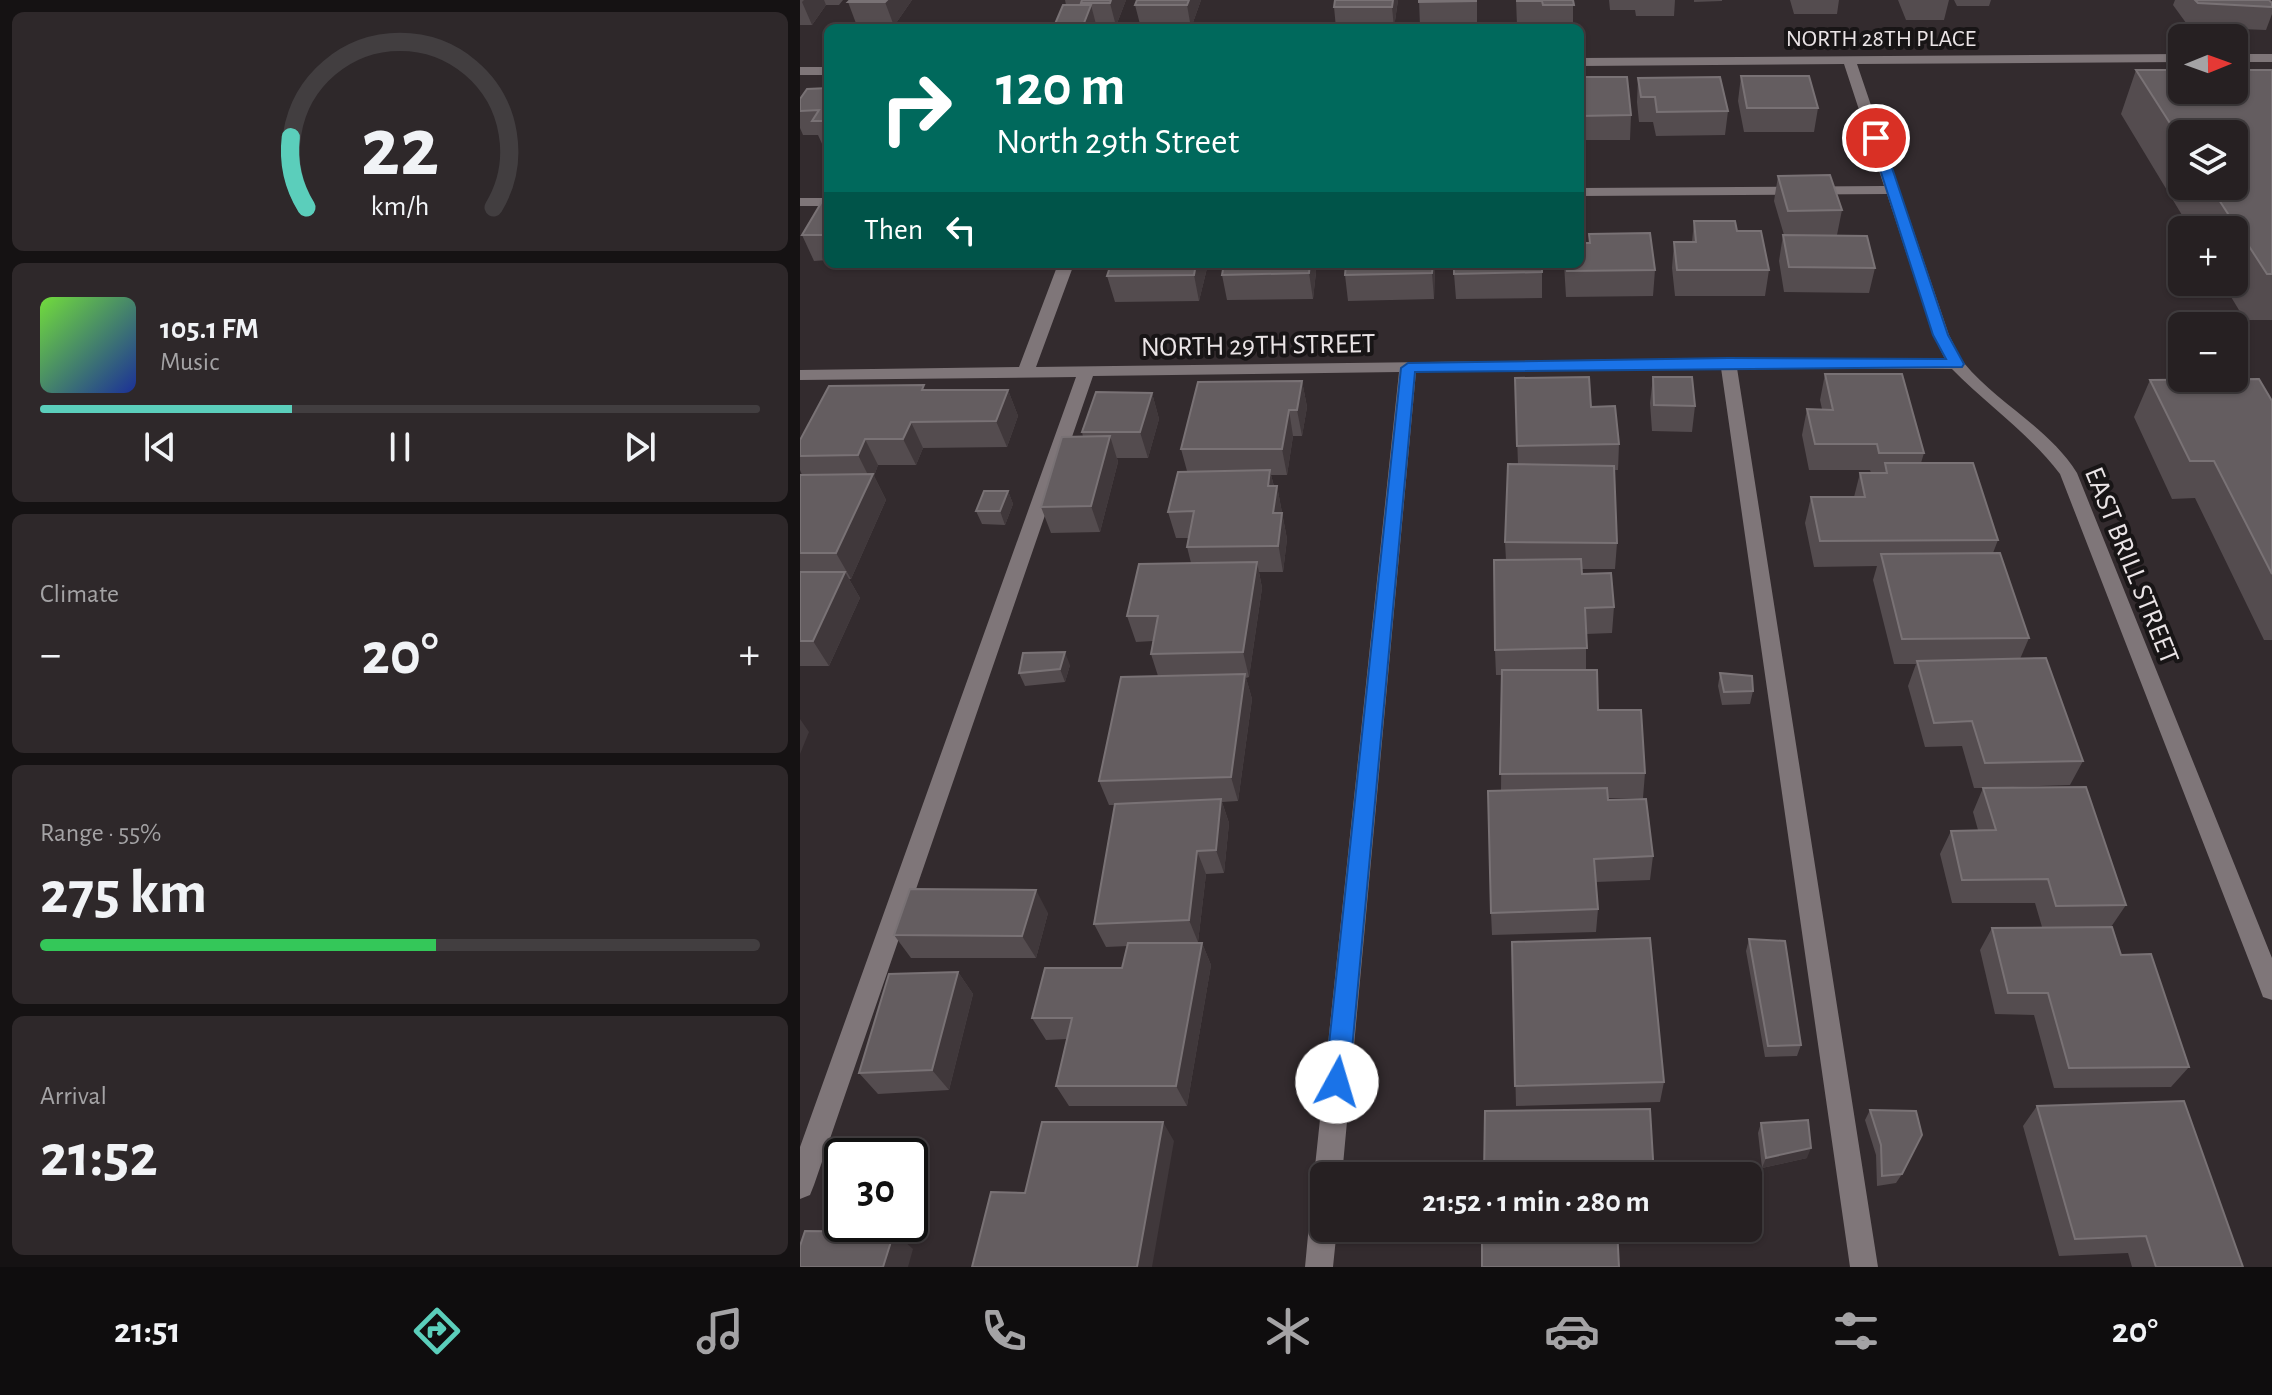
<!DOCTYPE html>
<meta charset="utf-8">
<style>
body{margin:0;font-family:"Alegreya Sans",sans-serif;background:#2e282a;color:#f1f3f6;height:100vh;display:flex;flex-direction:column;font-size:30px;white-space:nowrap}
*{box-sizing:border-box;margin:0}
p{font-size:26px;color:#a4a3a5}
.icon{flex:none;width:44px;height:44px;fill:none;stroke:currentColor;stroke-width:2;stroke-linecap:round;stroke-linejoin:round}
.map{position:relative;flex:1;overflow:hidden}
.panel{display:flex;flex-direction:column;gap:12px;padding:12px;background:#151213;width:800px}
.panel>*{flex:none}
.top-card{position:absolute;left:24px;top:24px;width:760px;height:244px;border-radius:12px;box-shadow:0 2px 6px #0004,0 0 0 2px #423e40;background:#00695c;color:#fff;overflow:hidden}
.needle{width:52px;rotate:89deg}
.controls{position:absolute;left:1368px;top:24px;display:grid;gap:16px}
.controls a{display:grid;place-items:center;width:80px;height:80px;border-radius:12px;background:#262022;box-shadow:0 2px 6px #0004,0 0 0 2px #423e40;font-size:40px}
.speed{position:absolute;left:24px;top:1138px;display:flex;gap:16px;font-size:40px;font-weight:700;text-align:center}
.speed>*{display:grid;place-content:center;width:104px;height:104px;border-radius:50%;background:#262022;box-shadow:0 2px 6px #0004,0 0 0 2px #423e40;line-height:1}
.speed .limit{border:4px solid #111;border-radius:12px;background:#fff;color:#111}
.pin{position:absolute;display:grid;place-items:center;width:68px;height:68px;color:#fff;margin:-34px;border:4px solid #fff;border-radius:50%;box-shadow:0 2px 8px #0007}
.me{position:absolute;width:88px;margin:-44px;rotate:6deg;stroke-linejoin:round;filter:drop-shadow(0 0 6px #0008)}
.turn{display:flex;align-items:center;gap:28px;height:168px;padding:0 40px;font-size:36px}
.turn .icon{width:104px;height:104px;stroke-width:2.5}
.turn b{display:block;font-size:56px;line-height:68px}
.then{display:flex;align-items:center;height:76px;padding:0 40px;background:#0003;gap:16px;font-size:30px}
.big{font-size:60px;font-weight:600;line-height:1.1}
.panel .widget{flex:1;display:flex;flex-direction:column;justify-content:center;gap:12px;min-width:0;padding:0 28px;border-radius:12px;background:#2e282a}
.panel .dial{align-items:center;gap:0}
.dial svg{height:208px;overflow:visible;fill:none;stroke:#423e40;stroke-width:7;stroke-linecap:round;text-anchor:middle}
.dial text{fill:#f1f3f6;stroke:none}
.song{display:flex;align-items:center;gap:24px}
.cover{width:96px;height:96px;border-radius:12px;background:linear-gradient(135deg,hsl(100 70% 55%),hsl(230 70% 35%))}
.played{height:8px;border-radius:4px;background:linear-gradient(90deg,#5bcebb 35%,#423e40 35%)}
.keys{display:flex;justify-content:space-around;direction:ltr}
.heat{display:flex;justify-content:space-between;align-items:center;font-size:44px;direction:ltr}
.charge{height:12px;border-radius:6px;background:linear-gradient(90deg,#34c759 55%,#423e40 0)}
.trip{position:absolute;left:510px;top:1162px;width:452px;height:80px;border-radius:12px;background:#262022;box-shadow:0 2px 6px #0004,0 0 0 2px #423e40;font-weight:600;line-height:80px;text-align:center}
.tabs{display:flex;height:128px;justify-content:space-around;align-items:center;background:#0f0d0e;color:#a4a3a5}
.tabs .icon{width:56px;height:56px}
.tabs .active{color:#5bcebb}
.tabs b{font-size:36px;color:#f1f3f6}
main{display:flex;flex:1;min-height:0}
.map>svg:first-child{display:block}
</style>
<main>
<section class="panel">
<div class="widget dial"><svg viewBox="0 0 100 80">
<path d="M14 69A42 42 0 1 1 86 69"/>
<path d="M14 69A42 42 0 0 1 8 42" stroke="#5bcebb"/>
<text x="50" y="56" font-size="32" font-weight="700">22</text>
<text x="50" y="72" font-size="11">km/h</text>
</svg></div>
<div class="widget">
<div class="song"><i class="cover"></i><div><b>105.1 FM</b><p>Music</p></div></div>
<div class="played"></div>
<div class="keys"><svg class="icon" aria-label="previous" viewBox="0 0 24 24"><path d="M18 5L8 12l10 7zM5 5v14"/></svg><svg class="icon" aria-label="pause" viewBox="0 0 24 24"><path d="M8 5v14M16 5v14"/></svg><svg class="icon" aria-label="next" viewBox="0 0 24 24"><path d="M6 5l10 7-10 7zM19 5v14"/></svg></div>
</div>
<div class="widget"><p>Climate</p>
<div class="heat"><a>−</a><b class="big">20°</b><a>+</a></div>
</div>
<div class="widget"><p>Range · 55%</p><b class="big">275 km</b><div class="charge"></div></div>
<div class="widget"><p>Arrival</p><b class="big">21:52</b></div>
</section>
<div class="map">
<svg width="1472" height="1267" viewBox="0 0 1472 1267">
<rect width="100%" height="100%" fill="#332b2e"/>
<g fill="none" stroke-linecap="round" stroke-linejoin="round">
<path fill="#7f7679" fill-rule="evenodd" d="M1382 54V62L1057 64 1149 335C1154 344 1158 355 1164 363 1198 404 1248 427 1277 473L1472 958V1000L1463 997 1460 989 1260 474C1230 434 1187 405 1152 369L937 368 1078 1267H1050L921 368 616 372 542 1176H524V1188L518 1186 514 1176 599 372 293 376 14 1185 10 1195 0 1199V1147L276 377 0 380V370L219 367 258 264H274L236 367 928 358 1145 359 1133 335 1087 194 780 196V188L1084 186 1044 64 780 66V58Z
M1434 54H1472V62H1434Z
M0 67H28V75H0Z
M0 198H28V206H0Z
M524 1200V1228H537L533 1267H505L510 1214 514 1204Z"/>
</g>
<path fill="#544c4f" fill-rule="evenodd" d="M0 0H43L39 5H26L12 25H0Z
M50 0H112L94 26H57L48 2Z
M265 0H326L316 26H297V28H256L255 24 266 5Z
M337 0H401L391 28H341L335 5Z
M598 0 594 28H536L534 7Z
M619 0H677V25L620 26Z
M716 0H773V28H743L742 24 717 25Z
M809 0H875L874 16H836L835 10H810Z
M894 0H922V1L894 2Z
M990 0H1039L1037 14H994Z
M1098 0H1149L1144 20H1106Z
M1154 0H1191L1189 6H1157Z
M1375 0H1469L1472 3V14L1466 30 1389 27 1373 5Z
M1336 70H1472V320H1445L1422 282H1434V230H1391L1321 114ZM1382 134 1434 186H1382Z
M941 76 1018 108 1014 132H944L938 101Z
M780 77 831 115 830 140H780Z
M838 78 928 111 925 135 856 136 853 122H839L837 102Z
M28 88V145L23 146 18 135H3L0 128V99Z
M978 176 1042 210 1037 235 1017 236 1075 268 1069 293 984 292 979 261 983 235H984L974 201Z
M28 193V260L14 261 2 235Z
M894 221 937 231 969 270 965 296H875L872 268 874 242H892Z
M789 234 855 270 853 296 766 297 764 264H780L789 243Z
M311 264H408L399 301 315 302 307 276Z
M424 264H515L516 272 513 299 427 300 422 275Z
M635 264 634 299 548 301 545 275Z
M742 264V298L656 299 654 274Z
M1025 374 1124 453 1121 463 1198 540 1193 553 1229 638 1220 659 1283 761 1270 785 1184 788 1326 905 1311 927 1321 955 1389 1067 1371 1087 1254 1088 1234 1015 1195 1014 1180 950 1192 928 1242 927 1235 903H1152L1140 854 1151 831 1178 830 1173 812 1183 788H1174L1162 746 1125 747 1108 686 1116 664H1094L1073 580 1077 566 1014 567 1005 523 1011 497H1054L1060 473H1071L1070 470H1009L1002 435 1007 409H1022L1020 400Z
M853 377 895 406 892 432 852 431 850 403Z
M715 378 791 407 819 444 818 470H814L817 543 815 569H782V574L814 607 812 633 786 634V670L798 710 845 773 843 798H808V800L853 856 850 880 796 882 798 909 796 932 692 935 691 913 701 791 702 675H696L695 650 706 560 705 542 718 465Z
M1350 380 1472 401V640H1464L1395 498 1372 499 1334 417Z
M502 381 507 407 502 436H493L487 475H471L474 486H477L487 539 483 572H459L462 588 449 677 446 678 452 699 438 801 422 802 429 823 424 873 406 874 398 942 402 943 411 965 387 1106H269L256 1086 267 1039 246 1040 232 1018 322 968 328 946 306 947 294 924 315 805H309L299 781 358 676 351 654 353 641 336 642 327 616 391 563 387 547 389 538H376L368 512 387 471 381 449Z
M126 390H208L218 416 207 447 123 448 116 465H78L74 476 86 500 51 579H49L60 598 29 666H0V475H2L0 470V440Z
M352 393 359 419 348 458H317L318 462 300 532 251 533 241 507 283 437 282 432Z
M208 491 213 504 205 525 182 524 176 511Z
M270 665 265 682 225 686 219 673Z
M920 673 953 691 950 704 922 705 918 686Z
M248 913 236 958H111L94 935Z
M949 939 1001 1045 997 1056 965 1057 946 951Z
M712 942 864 1082 860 1102 716 1106Z
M158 972 173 994 149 1090 78 1094 59 1073Z
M1237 1106 1443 1267H1332L1328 1253 1259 1256 1223 1126Z
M1070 1110 1102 1174 1096 1183 1077 1186 1076 1155 1065 1120Z
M961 1123 1007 1158 962 1168 958 1133Z"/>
<path fill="#40383b" d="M4 0H24L26 5 12 25 2 2Z
M87 0H112L94 26 85 2Z
M311 0H326L316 26 310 3Z
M389 0H401L391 28 387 5Z
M593 0H598L594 28 592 7Z
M291 5 297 28H286L284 23Z
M396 264H408L399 301 394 275Z
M510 264H515L516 272 513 299 509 273Z
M633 264H635L634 299 632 273Z
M502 381 507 407 502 436 497 410Z
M208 390 218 416 207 447 196 421Z
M352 393 359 419 348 458 340 432Z
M489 410 493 436 487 475 482 449Z
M111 422 123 448 116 465 103 439Z
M310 436 318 462 300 532 291 506Z
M65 439 78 465 74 476 86 500 51 579 36 553 70 479 58 455Z
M470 470 476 496 468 486Z
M477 486 487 539 483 572 473 513Z
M208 491 213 504 205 525 200 511Z
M457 562 462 588 449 677 443 652Z
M45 572 60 598 29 666 13 641Z
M265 652 270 665 265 682 260 669Z
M445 674 452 699 438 801 431 777Z
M0 719 9 732 0 754Z
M421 799 429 823 424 873 416 850Z
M397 851 406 874 398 942 389 920Z
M236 890 248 913 236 958 222 936Z
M402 943 411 965 387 1106 376 1086Z
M158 972 173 994 149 1090 132 1070Z
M363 1122 374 1141 352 1267H337Z
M1011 1148 1007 1158 962 1168 966 1158Z
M94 1232 113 1249 108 1267H83Z"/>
<path fill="#645d60" stroke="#797275" stroke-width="2" d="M50 0H87L85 2H48Z
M282 0H311L310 3H281Z
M337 0H389L387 5H335Z
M535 0H593L592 7H534Z
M619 0H676V1L619 2Z
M717 0H773L774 5H743L742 1H717Z
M1395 0H1469L1472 3V7L1398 3Z
M263 5H291L284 23 255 24Z
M1336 70H1382V90H1434V70H1472V274H1467L1410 186H1434V134H1382V142Z
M941 76H1009L1018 108H947Z
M780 77H827L831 115 780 116Z
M920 77 928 111 857 112 855 97H841L838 78Z
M28 88V121H12L19 110 0 111V99L7 89Z
M1030 175 1042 210 988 211 978 176Z
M27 193H28V235H2Z
M894 221H935L937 231H961L969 270H877L874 242H896Z
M850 233 855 270 767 271 766 264H780V243H790L789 234Z
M983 235 1067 236 1075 268 989 267Z
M311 264H396L394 275 307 276Z
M424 264H510L509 273 422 275Z
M546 264H633L632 273 545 275Z
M654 264H742V272L654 274Z
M1025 374H1102L1124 453H1079L1077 444H1015L1007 409 1033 410Z
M789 377 791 407 815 406 819 444 717 446 715 378Z
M853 377H892L895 406 854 405Z
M1459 379 1472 401V574L1414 461H1390L1350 380Z
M502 381 497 410H489L482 449H381L398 382Z
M124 385 122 390H208L196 421 111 422 103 439H65L58 455 0 456V440L29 386Z
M296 392 352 393 340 432H282Z
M310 436 291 506 241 507 262 437Z
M1085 463H1173L1198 540 1020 541 1011 497H1065L1060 473H1087Z
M708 464 814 466 817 543 705 542Z
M470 470 468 486H477L473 513H482L478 546 387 547 394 511 368 512 378 472Z
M73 474 36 553H0V475Z
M184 491H208L200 511H176Z
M1200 553 1229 638 1102 639 1081 554Z
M781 559 782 574 811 573 814 607 785 608 787 648 695 650 694 560Z
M457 562 443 652 351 654 358 616H327L339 564Z
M0 572H45L13 641H0Z
M265 652 260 669 219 673 223 653Z
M1246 658 1283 761 1185 763 1172 721 1134 723 1117 661Z
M702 670H797L798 710H841L845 773 700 774Z
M920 673 952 676 953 691 924 692Z
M445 674 431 777 299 781 321 677Z
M1286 787 1326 905 1256 906 1248 879 1162 880 1151 831 1196 830 1183 788Z
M807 788 808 800 846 799 853 856 794 859 798 909 691 913 688 791Z
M421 799 416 850 397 851 389 920 294 924 315 804Z
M110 889 236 890 222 936 94 935Z
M1312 927 1321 955 1351 954 1389 1067 1269 1068 1248 993H1208L1192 928Z
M850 938 864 1082 715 1086 712 942Z
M949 939 985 941 1001 1045 968 1046Z
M328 943H402L376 1086H256L272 1018H232L245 968H322Z
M158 972 132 1070 59 1073 89 974Z
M1384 1101 1443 1267H1356L1346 1236 1275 1239 1237 1106Z
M850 1109 854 1176H684L685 1111Z
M1070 1110 1116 1111 1122 1135 1102 1174 1082 1176 1081 1145Z
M1008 1120 1011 1148 966 1158 961 1123Z
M242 1122H363L337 1267H172L191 1192 225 1193Z
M682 1228H817L819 1267H682Z
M5 1231 94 1232 83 1267H0V1246Z"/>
<path fill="#1a73e8" stroke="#114b97" stroke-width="2" d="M1076 134 1082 138 1148 335 1164 364 1162 367 615 372 549 1082 546 1090 537 1094 529 1090 525 1082 601 368 608 363 928 358 1146 359 1133 335 1070 138Z"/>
<g text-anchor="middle" stroke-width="8" stroke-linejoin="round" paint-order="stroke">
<g font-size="24" fill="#eae4e6" stroke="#181516">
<text x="1081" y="46">NORTH 28TH PLACE</text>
</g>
<g font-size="28" fill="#eae4e6" stroke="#181516">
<text transform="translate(458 344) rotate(-1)" y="10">NORTH 29TH STREET</text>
<text transform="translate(1333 565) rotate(68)" y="10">EAST BRILL STREET</text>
</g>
</g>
</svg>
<div class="controls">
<a><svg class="needle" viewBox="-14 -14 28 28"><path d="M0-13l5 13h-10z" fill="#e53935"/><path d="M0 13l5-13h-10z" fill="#a4a3a5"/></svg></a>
<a><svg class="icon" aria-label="layers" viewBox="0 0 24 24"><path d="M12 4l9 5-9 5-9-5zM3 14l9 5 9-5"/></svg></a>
<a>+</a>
<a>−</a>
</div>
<div class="speed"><div class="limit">30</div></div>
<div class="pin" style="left:1076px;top:138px;background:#d93025"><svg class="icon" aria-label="arrive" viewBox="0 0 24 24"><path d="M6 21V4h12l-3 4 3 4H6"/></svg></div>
<svg class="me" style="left:537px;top:1082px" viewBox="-20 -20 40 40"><circle r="19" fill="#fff"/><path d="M0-13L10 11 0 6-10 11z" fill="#1a73e8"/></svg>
<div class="trip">21:52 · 1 min · 280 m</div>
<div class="top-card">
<div class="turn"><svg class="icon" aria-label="right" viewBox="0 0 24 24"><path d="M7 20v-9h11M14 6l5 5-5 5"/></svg><div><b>120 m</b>North 29th Street</div></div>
<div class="then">Then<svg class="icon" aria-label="left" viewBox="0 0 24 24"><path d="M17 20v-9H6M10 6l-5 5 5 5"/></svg></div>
</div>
</div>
</main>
<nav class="tabs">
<b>21:51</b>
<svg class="icon active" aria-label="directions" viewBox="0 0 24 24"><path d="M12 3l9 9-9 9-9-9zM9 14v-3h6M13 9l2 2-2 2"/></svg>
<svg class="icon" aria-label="music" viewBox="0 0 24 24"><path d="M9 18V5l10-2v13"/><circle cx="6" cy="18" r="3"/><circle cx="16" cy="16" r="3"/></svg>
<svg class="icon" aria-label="phone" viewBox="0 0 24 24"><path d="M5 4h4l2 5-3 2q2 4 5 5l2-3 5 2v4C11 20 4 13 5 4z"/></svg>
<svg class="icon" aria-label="climate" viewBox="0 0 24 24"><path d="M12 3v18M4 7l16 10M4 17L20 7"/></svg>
<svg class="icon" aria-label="car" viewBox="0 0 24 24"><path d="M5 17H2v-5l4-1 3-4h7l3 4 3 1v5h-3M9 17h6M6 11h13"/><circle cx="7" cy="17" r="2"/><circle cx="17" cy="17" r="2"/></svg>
<svg class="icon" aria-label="filters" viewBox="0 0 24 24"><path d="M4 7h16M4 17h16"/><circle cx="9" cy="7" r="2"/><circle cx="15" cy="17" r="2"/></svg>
<b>20°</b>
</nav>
